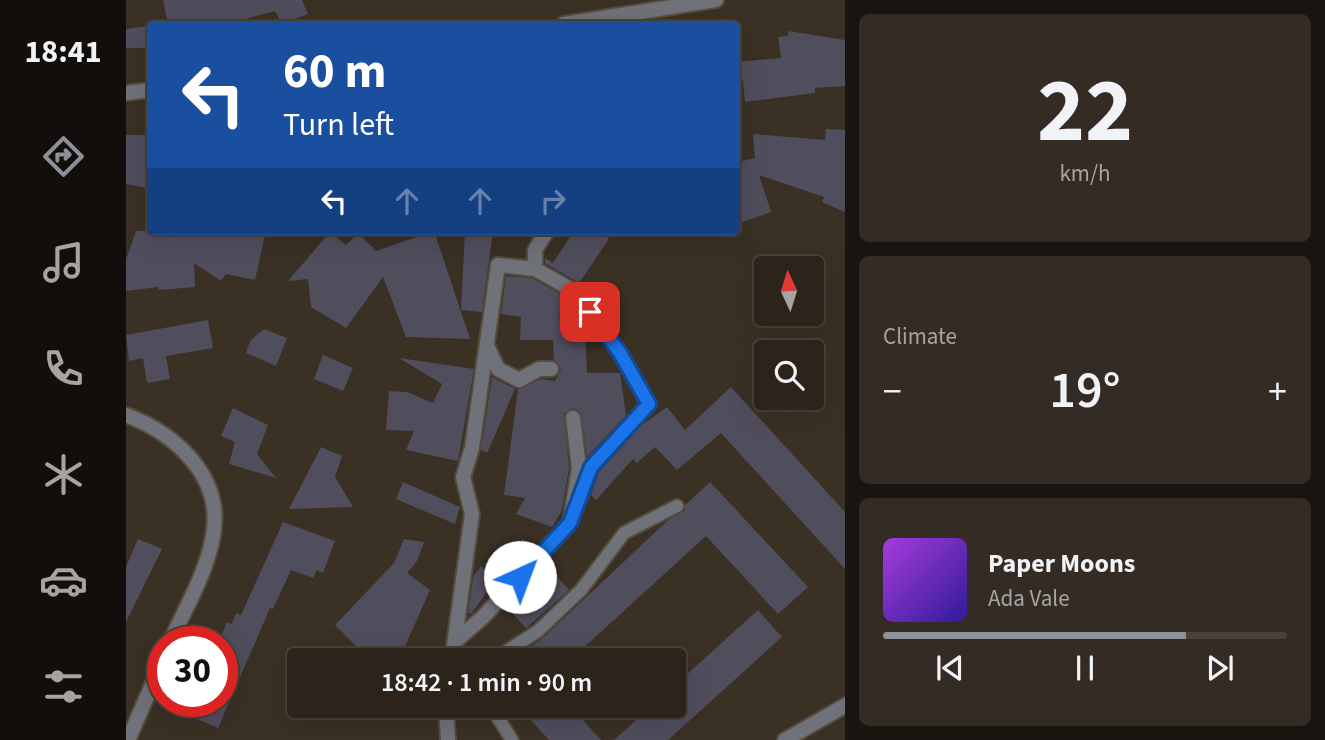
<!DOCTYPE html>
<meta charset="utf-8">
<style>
body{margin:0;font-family:"Source Sans 3",sans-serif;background:#342c24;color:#f1f3f6;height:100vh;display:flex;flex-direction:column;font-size:26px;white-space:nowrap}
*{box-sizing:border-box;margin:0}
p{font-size:23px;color:#a6a4a3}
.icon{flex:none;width:38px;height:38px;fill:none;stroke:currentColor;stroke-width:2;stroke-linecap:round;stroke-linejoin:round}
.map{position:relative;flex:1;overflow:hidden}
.panel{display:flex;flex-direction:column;gap:14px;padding:14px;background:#18140f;width:480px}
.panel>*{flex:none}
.banner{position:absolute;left:21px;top:21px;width:593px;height:214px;border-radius:7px;box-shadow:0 7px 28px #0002,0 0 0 2px #48413a;background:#1a4fa0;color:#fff;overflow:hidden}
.needle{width:46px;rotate:356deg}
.buttons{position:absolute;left:628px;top:256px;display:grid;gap:14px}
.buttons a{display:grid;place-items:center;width:70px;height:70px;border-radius:7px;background:#2c241b;box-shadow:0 7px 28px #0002,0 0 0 2px #48413a;font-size:35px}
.speed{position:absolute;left:21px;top:626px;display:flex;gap:14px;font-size:35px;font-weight:700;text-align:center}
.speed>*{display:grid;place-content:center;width:91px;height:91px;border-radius:50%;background:#2c241b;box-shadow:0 7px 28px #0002,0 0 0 2px #48413a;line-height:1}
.speed .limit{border:10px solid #d22;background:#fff;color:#111}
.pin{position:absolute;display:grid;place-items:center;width:60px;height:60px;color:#fff;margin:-30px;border-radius:14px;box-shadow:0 4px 10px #0006}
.me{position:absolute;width:77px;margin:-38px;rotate:43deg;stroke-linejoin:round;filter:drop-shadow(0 0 5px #0008)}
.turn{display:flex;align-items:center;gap:24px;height:147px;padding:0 21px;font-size:32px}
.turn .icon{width:91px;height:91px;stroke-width:2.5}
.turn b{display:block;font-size:49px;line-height:60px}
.lanes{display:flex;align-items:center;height:66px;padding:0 21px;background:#0003;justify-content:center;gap:35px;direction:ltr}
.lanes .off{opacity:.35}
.big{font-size:52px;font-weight:600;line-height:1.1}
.panel .card{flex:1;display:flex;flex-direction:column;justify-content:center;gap:10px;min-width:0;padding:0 24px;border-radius:10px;background:#342c24}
.panel .dial{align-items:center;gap:0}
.dial b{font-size:91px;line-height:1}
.song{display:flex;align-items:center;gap:21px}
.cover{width:84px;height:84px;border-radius:10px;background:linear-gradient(135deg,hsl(280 70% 55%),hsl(250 70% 35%))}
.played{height:7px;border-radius:4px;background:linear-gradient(90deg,#8c9099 75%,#48413a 75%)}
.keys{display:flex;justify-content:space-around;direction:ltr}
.heat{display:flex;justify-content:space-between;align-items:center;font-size:38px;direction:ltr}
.trip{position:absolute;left:161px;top:648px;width:399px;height:70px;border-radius:7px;background:#2c241b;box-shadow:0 7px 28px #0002,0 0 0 2px #48413a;font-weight:600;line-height:70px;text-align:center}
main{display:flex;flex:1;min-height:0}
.tab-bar{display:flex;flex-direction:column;width:126px;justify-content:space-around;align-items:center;background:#120e0b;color:#a6a4a3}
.tab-bar .icon{width:49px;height:49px}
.tab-bar .on{color:#8c9099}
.tab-bar b{font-size:32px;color:#f1f3f6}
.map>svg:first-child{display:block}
</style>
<main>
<nav class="tab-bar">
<b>18:41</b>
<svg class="icon on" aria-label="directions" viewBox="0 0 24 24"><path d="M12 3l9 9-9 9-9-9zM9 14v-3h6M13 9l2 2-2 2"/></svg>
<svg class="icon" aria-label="music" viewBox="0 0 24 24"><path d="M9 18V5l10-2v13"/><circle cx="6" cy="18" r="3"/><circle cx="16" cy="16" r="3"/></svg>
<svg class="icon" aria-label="phone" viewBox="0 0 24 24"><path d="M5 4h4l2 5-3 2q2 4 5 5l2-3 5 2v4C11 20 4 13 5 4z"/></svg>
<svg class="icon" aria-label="climate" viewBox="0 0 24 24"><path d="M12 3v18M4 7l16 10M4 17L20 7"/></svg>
<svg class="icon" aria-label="car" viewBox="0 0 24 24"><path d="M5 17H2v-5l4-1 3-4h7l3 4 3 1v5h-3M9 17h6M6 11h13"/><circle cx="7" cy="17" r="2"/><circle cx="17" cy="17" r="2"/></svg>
<svg class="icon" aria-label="filters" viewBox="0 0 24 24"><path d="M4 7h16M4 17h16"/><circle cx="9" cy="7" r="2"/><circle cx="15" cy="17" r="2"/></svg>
</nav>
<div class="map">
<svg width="720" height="740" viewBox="0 0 720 740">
<rect width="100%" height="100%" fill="#3a3024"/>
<path fill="#504e5d" d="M37 0H176L182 14 156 24 149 11 100 24H42Z
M24 26V48H0V29Z
M662 31 719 40V86L689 88V93L619 102 617 80 611 81V62L655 58 652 37 662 36Z
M700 129 719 130V212L696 202 698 197 633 175 645 212 611 224V162L629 158 627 134 699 140Z
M0 135H20L22 188 0 184Z
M10 231H140L129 280 100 274 95 281 68 263 69 287 33 290 32 287 0 291V260Z
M308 231 344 339 280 337 257 277 220 328 185 307 182 279 162 281 204 232 220 245 232 233 250 251Z
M339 231H367L356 312 335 310Z
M448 231H471L483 239 453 283 419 263V258L427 263Z
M380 276 406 278 441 298 433 313H452L454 316 455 332H459L461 373H494L500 415 461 457 455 413 447 408 438 414 443 468 436 510 426 527 390 514 399 498 378 495 392 389 415 379 429 381 435 370 428 360 427 340H394L395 317 375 314Z
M82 320 87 348 40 356 44 379 21 383 17 358 3 361 0 335Z
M138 329 161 338 150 366 120 353 124 341Z
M197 355 227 368 217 391 188 379Z
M273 358 348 369 332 461 280 450 288 431 260 430 263 391 281 392 307 403 316 384Z
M366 377 389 389 361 453 355 450Z
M605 387 719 512V569L595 433 551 470 529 447 511 463 507 459 470 500 465 495 473 472 516 425 541 407 559 430Z
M107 408 142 425 131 454 150 478 103 464 109 442 95 436Z
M195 447 216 456 209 477 227 507 163 509Z
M277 482 334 507 329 524 270 499Z
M584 482 682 587 652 614 580 536 444 660H388L418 637 542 520 558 511 559 505Z
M157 522 209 541 197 573 191 570 187 578 165 570 147 609 144 608 92 728 69 718 76 702H96V634L101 622 106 624 110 613 115 615Z
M396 538 407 549 367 592 364 588 345 614 342 612 347 577 355 566 358 569 368 556 390 560Z
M12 539 36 549 0 622V567Z
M278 539 298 542 291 561 281 573 304 590 273 660H244L209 625 268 563Z
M420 564 443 590 400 628 380 606Z
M632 610 656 637 542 740H488L527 705H548V686Z
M391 705H443L475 740H423Z"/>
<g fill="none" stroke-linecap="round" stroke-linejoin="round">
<g stroke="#554c40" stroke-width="16">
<path id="service" d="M367 660 412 631 455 590 498 533 551 506
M364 705 386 740"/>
</g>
<g stroke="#554c40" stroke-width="18">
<path id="minor" d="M409 269 448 291 494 353 523 404 465 467 444 523 453 468 447 418
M361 346 372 369 393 380 413 369H425
M0 415C50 434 98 477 87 536 81 572 59 609 44 642
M332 639 357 617 444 523
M326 660 346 514 337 477 346 448 372 265 409 269V250L421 231
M320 705 322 740
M2 740 37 660
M659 740 720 705"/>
</g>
<g stroke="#554c40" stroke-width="18">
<path id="tertiary" d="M438 24 590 0
M0 93 24 90"/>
</g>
<use href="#service" stroke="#707279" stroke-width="12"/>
<use href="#minor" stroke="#707279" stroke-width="14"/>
<use href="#tertiary" stroke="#707279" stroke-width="14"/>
</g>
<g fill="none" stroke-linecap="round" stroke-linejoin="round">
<g stroke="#114b97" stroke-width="18">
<path id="route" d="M394 577 444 523 465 467 523 404 494 353 464 312"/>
</g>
<use href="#route" stroke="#1a73e8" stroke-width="12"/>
</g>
</svg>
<div class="buttons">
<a><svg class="needle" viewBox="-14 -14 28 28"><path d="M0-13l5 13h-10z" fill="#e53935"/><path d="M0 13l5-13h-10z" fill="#a6a4a3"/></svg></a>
<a><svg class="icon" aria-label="search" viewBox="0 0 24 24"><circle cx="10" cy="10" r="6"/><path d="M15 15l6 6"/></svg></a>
</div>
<div class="speed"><div class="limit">30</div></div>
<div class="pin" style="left:464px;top:312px;background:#d93025"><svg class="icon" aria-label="arrive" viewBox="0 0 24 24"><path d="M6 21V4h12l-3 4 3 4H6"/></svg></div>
<svg class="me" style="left:394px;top:577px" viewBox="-20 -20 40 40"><circle r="19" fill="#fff"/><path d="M0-13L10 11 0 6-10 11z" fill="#1a73e8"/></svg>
<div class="trip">18:42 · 1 min · 90 m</div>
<div class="banner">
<div class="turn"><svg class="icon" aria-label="left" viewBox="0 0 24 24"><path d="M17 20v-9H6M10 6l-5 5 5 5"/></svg><div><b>60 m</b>Turn left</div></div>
<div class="lanes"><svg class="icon" aria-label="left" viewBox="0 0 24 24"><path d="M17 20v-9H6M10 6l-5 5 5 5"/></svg><svg class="icon off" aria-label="ahead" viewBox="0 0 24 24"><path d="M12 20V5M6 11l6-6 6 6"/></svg><svg class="icon off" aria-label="ahead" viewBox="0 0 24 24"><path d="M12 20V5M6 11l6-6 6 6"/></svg><svg class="icon off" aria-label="right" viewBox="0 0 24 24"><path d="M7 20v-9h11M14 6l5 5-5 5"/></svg></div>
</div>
</div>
<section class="panel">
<div class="card dial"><b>22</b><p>km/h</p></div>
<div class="card"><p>Climate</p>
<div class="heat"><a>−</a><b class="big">19°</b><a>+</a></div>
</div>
<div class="card">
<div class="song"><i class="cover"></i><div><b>Paper Moons</b><p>Ada Vale</p></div></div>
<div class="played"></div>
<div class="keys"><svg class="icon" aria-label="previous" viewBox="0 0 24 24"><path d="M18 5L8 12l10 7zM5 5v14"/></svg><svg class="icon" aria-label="pause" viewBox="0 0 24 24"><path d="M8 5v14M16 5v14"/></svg><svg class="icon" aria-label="next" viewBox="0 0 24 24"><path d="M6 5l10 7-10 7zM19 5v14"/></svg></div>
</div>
</section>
</main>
